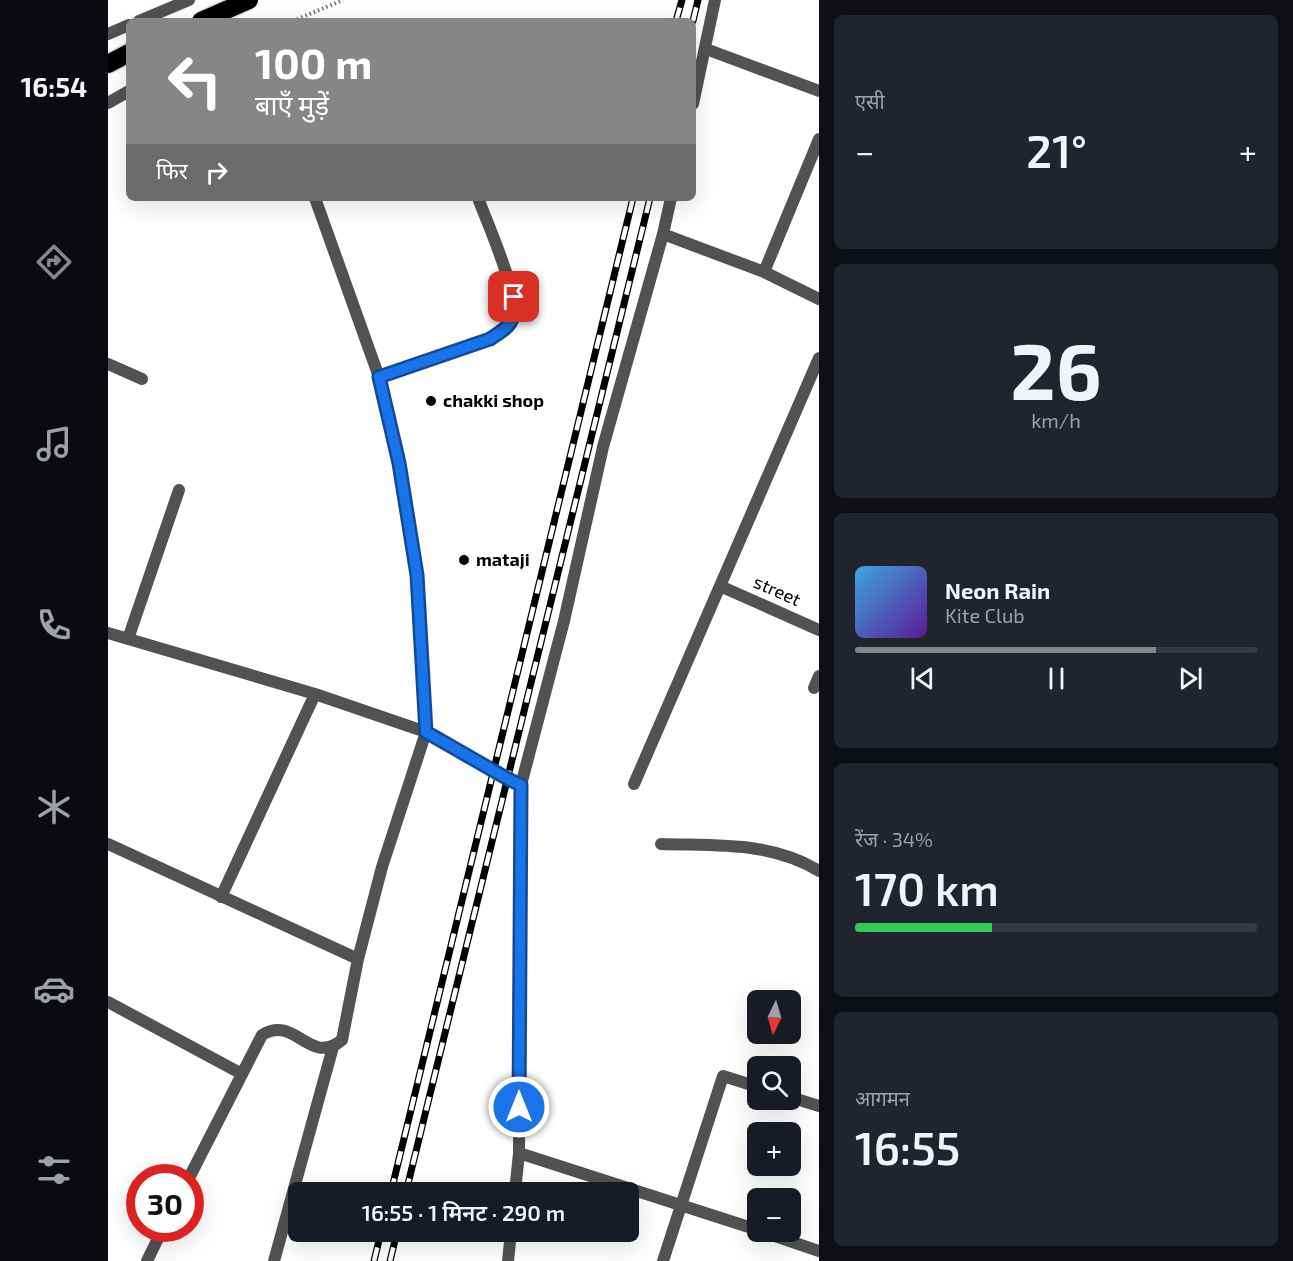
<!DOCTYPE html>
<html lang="hi">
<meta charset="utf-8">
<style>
body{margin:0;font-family:"Exo 2","Noto Sans Devanagari",sans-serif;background:#20242c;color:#f1f3f6;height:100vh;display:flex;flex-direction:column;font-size:22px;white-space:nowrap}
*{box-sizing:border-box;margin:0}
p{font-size:20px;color:#9ea1a6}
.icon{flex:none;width:33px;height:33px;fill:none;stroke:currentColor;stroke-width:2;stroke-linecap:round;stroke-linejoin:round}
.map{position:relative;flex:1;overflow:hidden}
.sheet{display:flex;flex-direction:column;gap:15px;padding:15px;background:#0d0f14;width:474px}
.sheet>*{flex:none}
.banner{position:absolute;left:18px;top:18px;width:570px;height:183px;border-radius:9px;box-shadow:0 6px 24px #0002;background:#858687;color:#fff;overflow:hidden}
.needle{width:39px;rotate:185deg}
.fabs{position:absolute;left:639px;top:990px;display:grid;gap:12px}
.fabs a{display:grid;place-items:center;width:54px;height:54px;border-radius:9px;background:#171b24;box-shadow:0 6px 24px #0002;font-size:30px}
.speed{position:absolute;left:18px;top:1164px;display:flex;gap:12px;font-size:30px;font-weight:700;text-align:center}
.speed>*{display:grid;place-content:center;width:78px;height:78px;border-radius:50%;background:#171b24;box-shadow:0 6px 24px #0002;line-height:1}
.speed .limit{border:9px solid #d22;background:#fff;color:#111}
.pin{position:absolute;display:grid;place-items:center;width:51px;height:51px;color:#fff;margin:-26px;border-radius:12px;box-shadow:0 3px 9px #0006}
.me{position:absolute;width:66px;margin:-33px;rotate:0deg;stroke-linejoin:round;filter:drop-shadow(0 0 4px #0008)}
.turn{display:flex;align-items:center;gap:21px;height:126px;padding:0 30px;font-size:27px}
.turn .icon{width:78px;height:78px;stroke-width:2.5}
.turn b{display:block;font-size:42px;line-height:51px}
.then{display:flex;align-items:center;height:57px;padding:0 30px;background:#0003;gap:12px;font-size:22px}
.big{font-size:45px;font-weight:600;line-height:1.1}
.sheet .tile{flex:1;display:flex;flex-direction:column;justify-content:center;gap:9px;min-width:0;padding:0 21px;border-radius:9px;background:#20242c}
.sheet .dial{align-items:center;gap:0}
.dial b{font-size:78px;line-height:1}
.song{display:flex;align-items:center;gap:18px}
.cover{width:72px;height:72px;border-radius:9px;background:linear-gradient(135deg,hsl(200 70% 55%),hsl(270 70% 35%))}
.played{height:6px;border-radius:3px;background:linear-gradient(90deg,#858687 75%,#363941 75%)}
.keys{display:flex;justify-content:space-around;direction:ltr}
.heat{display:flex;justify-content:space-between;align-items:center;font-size:33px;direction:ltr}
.charge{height:9px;border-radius:4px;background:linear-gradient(90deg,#34c759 34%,#363941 0)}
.trip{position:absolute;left:180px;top:1182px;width:351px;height:60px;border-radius:9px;background:#171b24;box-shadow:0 6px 24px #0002;font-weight:600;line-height:60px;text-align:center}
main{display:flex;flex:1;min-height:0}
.dock{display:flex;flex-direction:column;width:108px;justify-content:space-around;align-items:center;background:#090b0e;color:#9ea1a6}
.dock .icon{width:42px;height:42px}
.dock .on{color:#858687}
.dock b{font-size:27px;color:#f1f3f6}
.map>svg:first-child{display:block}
</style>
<main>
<nav class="dock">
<b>16:54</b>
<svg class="icon on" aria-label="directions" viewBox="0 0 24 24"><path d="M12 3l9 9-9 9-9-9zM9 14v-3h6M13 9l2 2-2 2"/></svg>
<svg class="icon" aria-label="music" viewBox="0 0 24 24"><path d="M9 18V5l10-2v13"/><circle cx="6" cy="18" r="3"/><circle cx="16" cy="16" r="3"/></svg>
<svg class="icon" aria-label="phone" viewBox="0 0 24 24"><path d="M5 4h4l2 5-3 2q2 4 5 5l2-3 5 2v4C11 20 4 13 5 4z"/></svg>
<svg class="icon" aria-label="climate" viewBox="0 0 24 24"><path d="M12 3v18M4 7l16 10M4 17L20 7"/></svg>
<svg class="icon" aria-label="car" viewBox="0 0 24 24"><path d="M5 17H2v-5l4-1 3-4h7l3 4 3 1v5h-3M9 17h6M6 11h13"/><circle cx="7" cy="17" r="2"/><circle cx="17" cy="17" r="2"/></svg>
<svg class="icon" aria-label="filters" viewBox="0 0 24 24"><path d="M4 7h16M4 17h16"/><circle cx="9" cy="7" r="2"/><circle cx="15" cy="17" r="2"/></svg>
</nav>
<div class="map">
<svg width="711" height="1261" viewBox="0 0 711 1261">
<rect width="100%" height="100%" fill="#fff"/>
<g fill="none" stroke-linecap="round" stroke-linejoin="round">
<g stroke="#dbdbdb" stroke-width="21">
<path id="highway" d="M0 64 21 53"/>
</g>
<path stroke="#747474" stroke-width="4" stroke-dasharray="1.5 3" stroke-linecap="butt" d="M185 21 235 0"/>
<path stroke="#525252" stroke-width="12" d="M31 21 81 0
M0 34 21 25
M598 49 711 91
M0 103 21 91
M585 104 607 0
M555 234 656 272 711 299
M656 272 711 139
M0 364 34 379
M271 377 382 339C392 333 401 329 406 318 413 299 378 220 370 198
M612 586 711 630
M0 633 207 694 318 732 400 779 413 785
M20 639 71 490
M706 688 711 676
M526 784 711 358
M0 844 250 959
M553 844C606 846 663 841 711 871
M113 897 207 694
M0 1002 134 1074
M682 1097 711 1106
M411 1153 650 1230
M81 1178 154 1035C188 1014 201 1067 234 1040L250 959 274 867 318 732 309 575 291 463 271 377 207 198
M407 1192 411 1153 413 785 456 621 495 447 555 234 563 198
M655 1232 711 1251
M39 1261 55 1228
M166 1261 225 1047
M400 1261 403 1232
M555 1261 615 1076 650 1087"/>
<use href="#highway" stroke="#000" stroke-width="18"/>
<g stroke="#000" stroke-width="7">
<path id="rail" d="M568 21 574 0
M585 21 590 0
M283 1192 525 198
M298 1192 542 198
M266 1261 273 1232
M282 1261 289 1232"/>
</g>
<use href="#rail" stroke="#fff" stroke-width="4.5" stroke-dasharray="14" stroke-linecap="butt"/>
<g stroke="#dbdbdb" stroke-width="21" stroke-linecap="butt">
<path id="highway-bridge" d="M93 21 141 0"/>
</g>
<use href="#highway-bridge" stroke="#000" stroke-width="18"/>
</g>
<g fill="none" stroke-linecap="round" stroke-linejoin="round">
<g stroke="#114b97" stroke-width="15">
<path id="route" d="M406 297C407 322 403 326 382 339L271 377 291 463 309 575 318 732 400 779 413 785 411 1107"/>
</g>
<use href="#route" stroke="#1a73e8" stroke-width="10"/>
</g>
<g fill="#000" stroke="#fff" stroke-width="2">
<circle cx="323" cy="401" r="6"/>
<circle cx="356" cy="560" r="6"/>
</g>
<g text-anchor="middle" stroke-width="4.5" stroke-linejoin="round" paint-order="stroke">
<g font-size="18" font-weight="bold" fill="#000" stroke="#fff" text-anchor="start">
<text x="335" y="407">chakki shop</text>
<text x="368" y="566">mataji</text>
</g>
<g font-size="18" fill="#000" stroke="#fff">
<text transform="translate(669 591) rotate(24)" y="6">street</text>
</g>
</g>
</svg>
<div class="fabs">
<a><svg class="needle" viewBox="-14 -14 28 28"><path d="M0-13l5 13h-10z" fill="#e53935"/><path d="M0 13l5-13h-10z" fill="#9ea1a6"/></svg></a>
<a><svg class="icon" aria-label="search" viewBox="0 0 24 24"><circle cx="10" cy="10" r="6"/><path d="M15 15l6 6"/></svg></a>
<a>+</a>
<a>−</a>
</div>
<div class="speed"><div class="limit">30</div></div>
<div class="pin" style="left:406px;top:297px;background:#d93025"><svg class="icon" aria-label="arrive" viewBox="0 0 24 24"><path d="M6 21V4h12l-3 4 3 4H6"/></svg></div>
<svg class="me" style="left:411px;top:1107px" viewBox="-20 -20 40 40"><circle r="17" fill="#1a73e8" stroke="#fff" stroke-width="3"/><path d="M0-11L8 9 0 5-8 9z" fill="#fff"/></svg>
<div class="trip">16:55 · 1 मिनट · 290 m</div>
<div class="banner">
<div class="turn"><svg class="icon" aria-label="left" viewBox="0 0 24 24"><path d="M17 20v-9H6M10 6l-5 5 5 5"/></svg><div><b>100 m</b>बाएँ मुड़ें</div></div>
<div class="then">फिर<svg class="icon" aria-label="right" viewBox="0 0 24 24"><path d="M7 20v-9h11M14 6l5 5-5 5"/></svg></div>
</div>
</div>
<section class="sheet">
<div class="tile"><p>एसी</p>
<div class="heat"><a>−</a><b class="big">21°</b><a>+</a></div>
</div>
<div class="tile dial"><b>26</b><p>km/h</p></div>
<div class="tile">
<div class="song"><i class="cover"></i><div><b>Neon Rain</b><p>Kite Club</p></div></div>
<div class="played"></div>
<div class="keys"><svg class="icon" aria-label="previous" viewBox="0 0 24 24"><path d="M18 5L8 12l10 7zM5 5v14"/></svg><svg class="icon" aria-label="pause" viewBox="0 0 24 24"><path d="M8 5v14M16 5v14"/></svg><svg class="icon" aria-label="next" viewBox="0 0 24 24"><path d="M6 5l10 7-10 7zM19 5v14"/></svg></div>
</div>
<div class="tile"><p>रेंज · 34%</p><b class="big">170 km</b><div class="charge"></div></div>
<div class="tile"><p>आगमन</p><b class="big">16:55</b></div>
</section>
</main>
